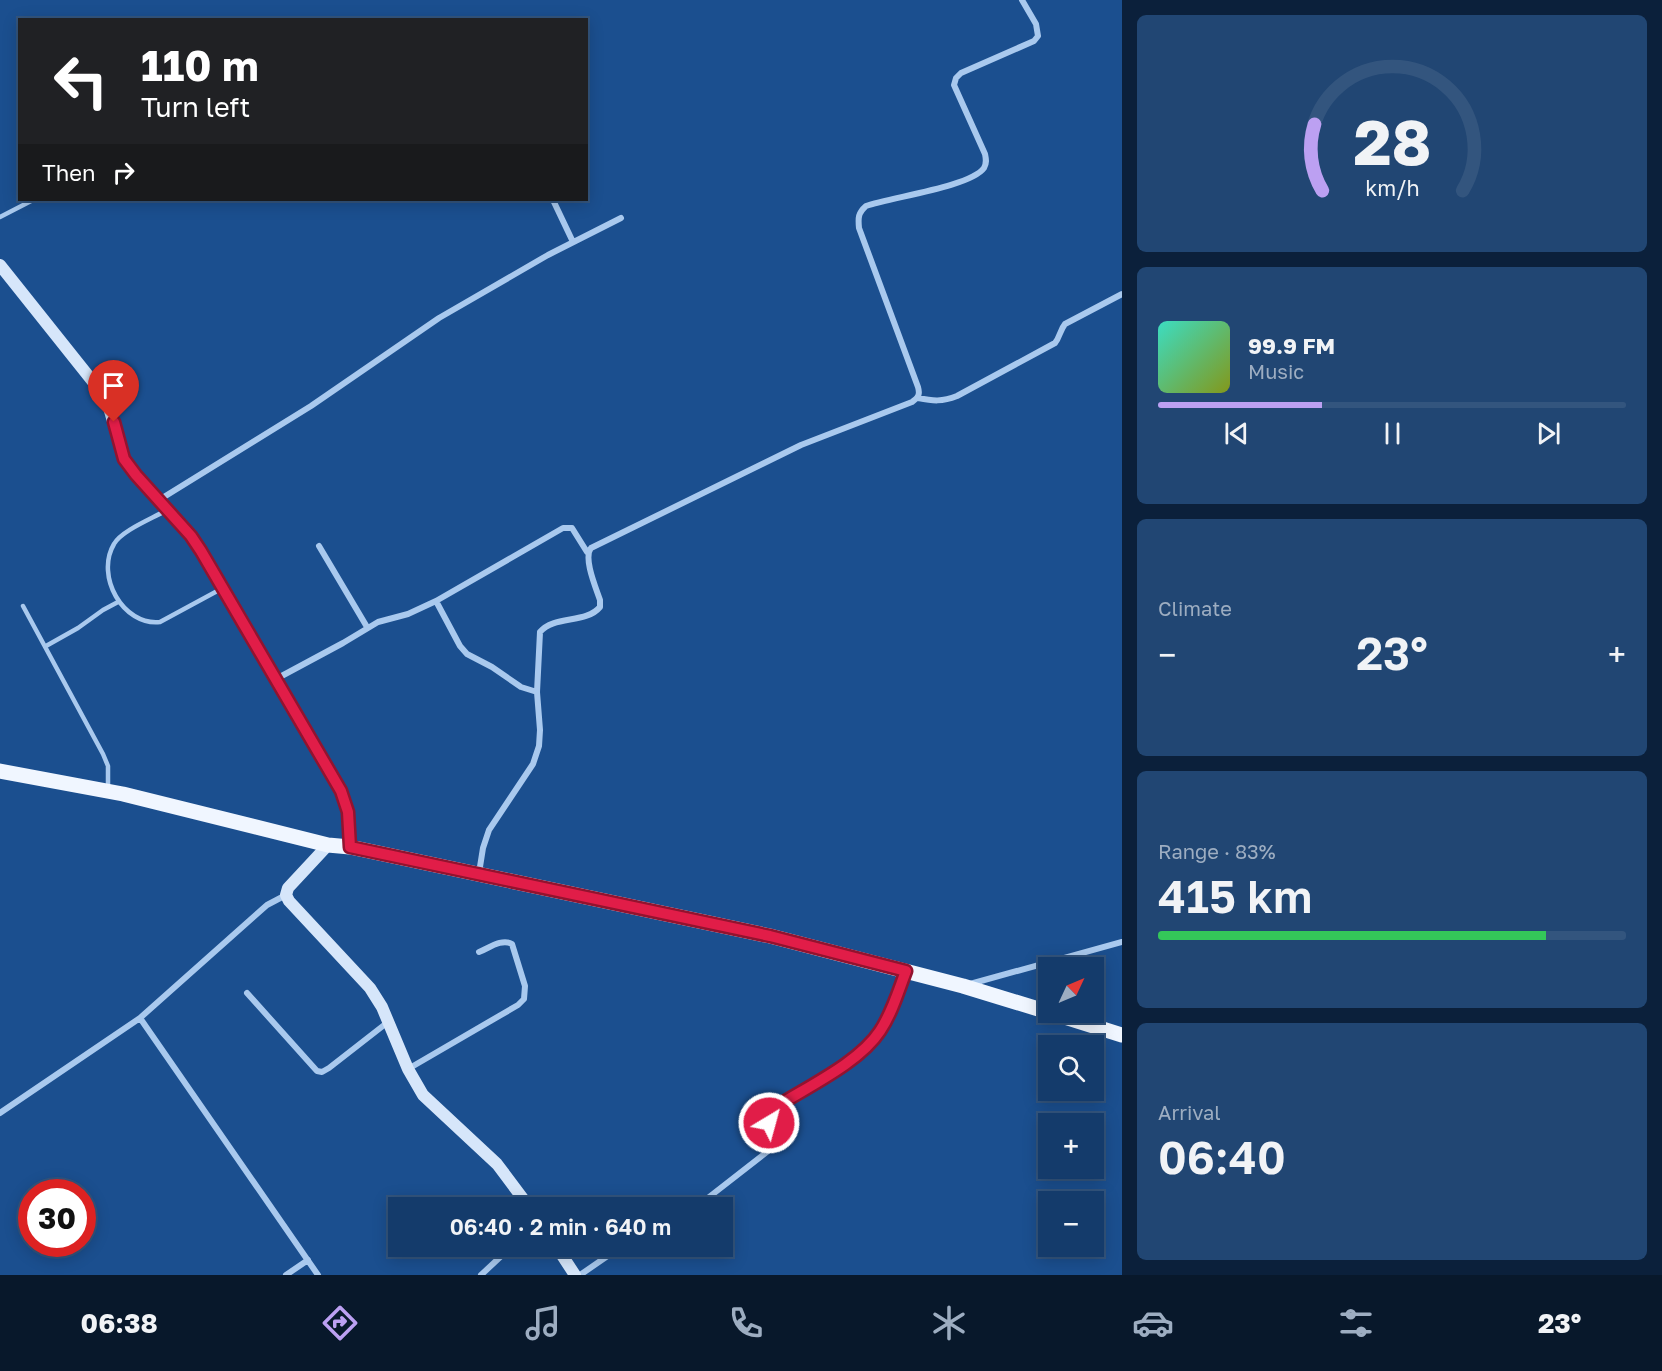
<!DOCTYPE html>
<meta charset="utf-8">
<style>
body{margin:0;font-family:"Golos Text",sans-serif;background:#214673;color:#f1f3f6;height:100vh;display:flex;flex-direction:column;font-size:22px;white-space:nowrap}
*{box-sizing:border-box;margin:0}
p{font-size:20px;color:#9dadc1}
.icon{flex:none;width:33px;height:33px;fill:none;stroke:currentColor;stroke-width:2;stroke-linecap:round;stroke-linejoin:round}
.map{position:relative;flex:1;overflow:hidden}
.side{display:flex;flex-direction:column;gap:15px;padding:15px;background:#0b203b;width:540px}
.side>*{flex:none}
.banner{position:absolute;left:18px;top:18px;width:570px;height:183px;border-radius:0px;box-shadow:0 3px 15px #0003,0 0 0 2px #33557e;background:#202124;color:#fff;overflow:hidden}
.needle{width:39px;rotate:46deg}
.controls{position:absolute;left:1038px;top:957px;display:grid;gap:12px}
.controls a{display:grid;place-items:center;width:66px;height:66px;border-radius:0px;background:#143b6b;box-shadow:0 3px 15px #0003,0 0 0 2px #33557e;font-size:30px}
.speed{position:absolute;left:18px;top:1179px;display:flex;gap:12px;font-size:30px;font-weight:700;text-align:center}
.speed>*{display:grid;place-content:center;width:78px;height:78px;border-radius:50%;background:#143b6b;box-shadow:0 3px 15px #0003,0 0 0 2px #33557e;line-height:1}
.speed .limit{border:9px solid #d22;background:#fff;color:#111}
.pin{position:absolute;display:grid;place-items:center;width:51px;height:51px;color:#fff;margin:-62px -26px;border-radius:50% 50% 50% 0;rotate:-45deg;box-shadow:0 0 6px #0007}
.pin .icon{rotate:45deg}
.me{position:absolute;width:66px;margin:-33px;rotate:37deg;stroke-linejoin:round;filter:drop-shadow(0 0 4px #0008)}
.turn{display:flex;align-items:center;gap:21px;height:126px;padding:0 24px;font-size:27px}
.turn .icon{width:78px;height:78px;stroke-width:2.5}
.turn b{display:block;font-size:42px;line-height:51px}
.then{display:flex;align-items:center;height:57px;padding:0 24px;background:#0003;gap:12px;font-size:22px}
.big{font-size:45px;font-weight:600;line-height:1.1}
.side .card{flex:1;display:flex;flex-direction:column;justify-content:center;gap:9px;min-width:0;padding:0 21px;border-radius:9px;background:#214673}
.side .dial{align-items:center;gap:0}
.dial svg{height:156px;overflow:visible;fill:none;stroke:#33557e;stroke-width:7;stroke-linecap:round;text-anchor:middle}
.dial text{fill:#f1f3f6;stroke:none}
.song{display:flex;align-items:center;gap:18px}
.cover{width:72px;height:72px;border-radius:9px;background:linear-gradient(135deg,hsl(170 70% 55%),hsl(70 70% 35%))}
.played{height:6px;border-radius:3px;background:linear-gradient(90deg,#bca0f2 35%,#33557e 35%)}
.keys{display:flex;justify-content:space-around;direction:ltr}
.heat{display:flex;justify-content:space-between;align-items:center;font-size:33px;direction:ltr}
.charge{height:9px;border-radius:4px;background:linear-gradient(90deg,#34c759 83%,#33557e 0)}
.trip{position:absolute;left:388px;top:1197px;width:345px;height:60px;border-radius:0px;background:#143b6b;box-shadow:0 3px 15px #0003,0 0 0 2px #33557e;font-weight:600;line-height:60px;text-align:center}
.menu{display:flex;height:96px;justify-content:space-around;align-items:center;background:#08182b;color:#9dadc1}
.menu .icon{width:42px;height:42px}
.menu .current{color:#bca0f2}
.menu b{font-size:27px;color:#f1f3f6}
main{display:flex;flex:1;min-height:0}
.map>svg:first-child{display:block}
</style>
<main>
<div class="map">
<svg width="1122" height="1275" viewBox="0 0 1122 1275">
<rect width="100%" height="100%" fill="#1b4f8f"/>
<g fill="none" stroke-linecap="round" stroke-linejoin="round">
<path stroke="#a9c9ee" stroke-width="4.5" d="M0 217 33 200
M165 511C151 519 121 531 114 544 95 576 123 626 160 622L221 589
M23 606 103 754 108 766V789
M46 646 78 628 103 610 118 602"/>
<path stroke="#a9c9ee" stroke-width="6" d="M553 200 573 242
M918 398C933 401 942 402 957 396L1055 343C1060 337 1060 330 1065 324L1122 294
M159 500 311 406 439 318 548 255 621 218
M319 546 367 627
M436 601 460 646 467 654 492 667 521 687 537 692
M276 679 343 643 378 622 408 614 436 601 563 528H572L587 552
M479 873 483 848 489 830 533 764 539 746 540 730 537 692 540 632C554 615 586 624 600 607V600C596 588 583 558 591 548L801 445 912 402C919 397 920 394 918 387L859 228C858 218 858 213 866 206 891 197 970 187 984 168 987 163 986 159 985 154L954 85 956 78 961 73 1034 41 1038 36 1036 24 1022 0
M970 984 1122 942
M247 993 317 1071 322 1072 329 1068 388 1022
M140 1018 318 1275
M408 1069 518 1005 524 999 525 986 512 944C502 938 489 948 479 952
M0 1113 140 1018 267 905 286 895
M695 1208 772 1148 775 1141 768 1115 774 1108C807 1087 859 1063 879 1032 891 1013 898 992 906 972
M286 1275 308 1260
M481 1275 512 1246
M580 1275 622 1246"/>
<path stroke="#d6e6fa" stroke-width="12" d="M0 265 98 388 108 404 124 459 136 475 191 536 201 551 341 791 348 812 350 847
M328 845 288 888 286 895 289 901 370 988 382 1007 408 1069 423 1095 497 1164 530 1208
M556 1246 575 1275"/>
<path stroke="#f0f6ff" stroke-width="15" d="M0 771 123 794 328 845 350 847 770 936 963 986 1048 1012
M1049 1012 1122 1035"/>
</g>
<g fill="none" stroke-linecap="round" stroke-linejoin="round">
<g stroke="#92132f" stroke-width="15">
<path id="route" d="M114 422 124 459 136 475 191 536 201 551 341 791 348 812 350 847 770 936 906 971C898 992 892 1013 880 1031 859 1063 807 1087 774 1108L768 1115 769 1123"/>
</g>
<use href="#route" stroke="#e11d48" stroke-width="10"/>
</g>
</svg>
<div class="controls">
<a><svg class="needle" viewBox="-14 -14 28 28"><path d="M0-13l5 13h-10z" fill="#e53935"/><path d="M0 13l5-13h-10z" fill="#9dadc1"/></svg></a>
<a><svg class="icon" aria-label="search" viewBox="0 0 24 24"><circle cx="10" cy="10" r="6"/><path d="M15 15l6 6"/></svg></a>
<a>+</a>
<a>−</a>
</div>
<div class="speed"><div class="limit">30</div></div>
<div class="pin" style="left:114px;top:422px;background:#d93025"><svg class="icon" aria-label="arrive" viewBox="0 0 24 24"><path d="M6 21V4h12l-3 4 3 4H6"/></svg></div>
<svg class="me" style="left:769px;top:1123px" viewBox="-20 -20 40 40"><circle r="17" fill="#e11d48" stroke="#fff" stroke-width="3"/><path d="M0-11L8 9 0 5-8 9z" fill="#fff"/></svg>
<div class="trip">06:40 · 2 min · 640 m</div>
<div class="banner">
<div class="turn"><svg class="icon" aria-label="left" viewBox="0 0 24 24"><path d="M17 20v-9H6M10 6l-5 5 5 5"/></svg><div><b>110 m</b>Turn left</div></div>
<div class="then">Then<svg class="icon" aria-label="right" viewBox="0 0 24 24"><path d="M7 20v-9h11M14 6l5 5-5 5"/></svg></div>
</div>
</div>
<section class="side">
<div class="card dial"><svg viewBox="0 0 100 80">
<path d="M14 69A42 42 0 1 1 86 69"/>
<path d="M14 69A42 42 0 0 1 10 35" stroke="#bca0f2"/>
<text x="50" y="56" font-size="32" font-weight="700">28</text>
<text x="50" y="72" font-size="11">km/h</text>
</svg></div>
<div class="card">
<div class="song"><i class="cover"></i><div><b>99.9 FM</b><p>Music</p></div></div>
<div class="played"></div>
<div class="keys"><svg class="icon" aria-label="previous" viewBox="0 0 24 24"><path d="M18 5L8 12l10 7zM5 5v14"/></svg><svg class="icon" aria-label="pause" viewBox="0 0 24 24"><path d="M8 5v14M16 5v14"/></svg><svg class="icon" aria-label="next" viewBox="0 0 24 24"><path d="M6 5l10 7-10 7zM19 5v14"/></svg></div>
</div>
<div class="card"><p>Climate</p>
<div class="heat"><a>−</a><b class="big">23°</b><a>+</a></div>
</div>
<div class="card"><p>Range · 83%</p><b class="big">415 km</b><div class="charge"></div></div>
<div class="card"><p>Arrival</p><b class="big">06:40</b></div>
</section>
</main>
<nav class="menu">
<b>06:38</b>
<svg class="icon current" aria-label="directions" viewBox="0 0 24 24"><path d="M12 3l9 9-9 9-9-9zM9 14v-3h6M13 9l2 2-2 2"/></svg>
<svg class="icon" aria-label="music" viewBox="0 0 24 24"><path d="M9 18V5l10-2v13"/><circle cx="6" cy="18" r="3"/><circle cx="16" cy="16" r="3"/></svg>
<svg class="icon" aria-label="phone" viewBox="0 0 24 24"><path d="M5 4h4l2 5-3 2q2 4 5 5l2-3 5 2v4C11 20 4 13 5 4z"/></svg>
<svg class="icon" aria-label="climate" viewBox="0 0 24 24"><path d="M12 3v18M4 7l16 10M4 17L20 7"/></svg>
<svg class="icon" aria-label="car" viewBox="0 0 24 24"><path d="M5 17H2v-5l4-1 3-4h7l3 4 3 1v5h-3M9 17h6M6 11h13"/><circle cx="7" cy="17" r="2"/><circle cx="17" cy="17" r="2"/></svg>
<svg class="icon" aria-label="filters" viewBox="0 0 24 24"><path d="M4 7h16M4 17h16"/><circle cx="9" cy="7" r="2"/><circle cx="15" cy="17" r="2"/></svg>
<b>23°</b>
</nav>
